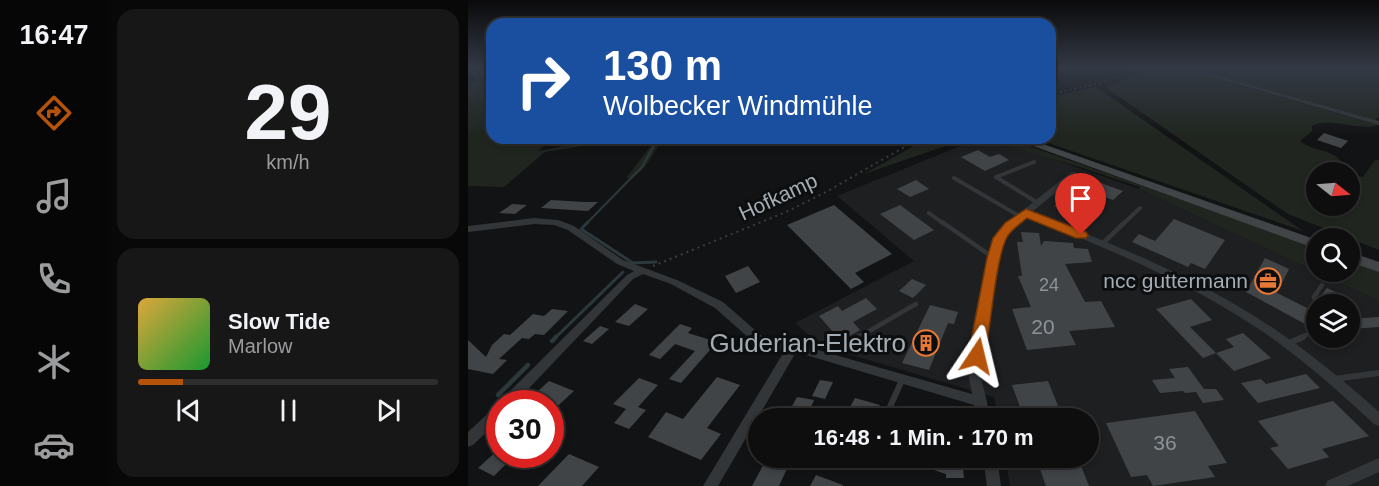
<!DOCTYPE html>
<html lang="de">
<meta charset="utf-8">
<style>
body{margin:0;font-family:Arial,sans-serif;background:#171718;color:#f1f3f6;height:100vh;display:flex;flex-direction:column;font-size:22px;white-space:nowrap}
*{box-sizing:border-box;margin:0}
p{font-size:20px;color:#9b9c9e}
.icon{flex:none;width:33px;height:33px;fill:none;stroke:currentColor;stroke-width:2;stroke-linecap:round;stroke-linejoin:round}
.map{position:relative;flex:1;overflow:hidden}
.sheet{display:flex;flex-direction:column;gap:9px;padding:9px;background:#080808;width:360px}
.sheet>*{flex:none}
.top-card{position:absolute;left:18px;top:18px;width:570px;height:126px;border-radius:18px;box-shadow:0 3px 9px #0003,0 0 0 2px #2e2e2f;background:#1a4fa0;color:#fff;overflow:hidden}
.needle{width:39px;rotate:107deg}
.fabs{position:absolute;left:838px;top:162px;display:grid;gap:12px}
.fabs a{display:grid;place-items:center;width:54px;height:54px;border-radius:50%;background:#0e0e0f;box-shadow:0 3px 9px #0003,0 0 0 2px #2e2e2f;font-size:30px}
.speed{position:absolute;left:18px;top:390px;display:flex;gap:12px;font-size:30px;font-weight:700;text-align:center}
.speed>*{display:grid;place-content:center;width:78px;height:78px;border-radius:50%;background:#0e0e0f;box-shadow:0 3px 9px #0003,0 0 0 2px #2e2e2f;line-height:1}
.speed .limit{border:9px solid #d22;background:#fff;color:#111}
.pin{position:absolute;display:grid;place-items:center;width:51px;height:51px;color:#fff;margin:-62px -26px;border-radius:50% 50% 50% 0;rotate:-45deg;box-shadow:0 0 6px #0007}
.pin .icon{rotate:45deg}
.me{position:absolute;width:66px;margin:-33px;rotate:10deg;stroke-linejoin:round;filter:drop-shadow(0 0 4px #0008)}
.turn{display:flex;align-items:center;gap:21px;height:126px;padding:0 18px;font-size:27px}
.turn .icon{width:78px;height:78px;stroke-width:2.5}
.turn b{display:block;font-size:42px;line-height:51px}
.sheet .tile{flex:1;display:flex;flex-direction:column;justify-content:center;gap:9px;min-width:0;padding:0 21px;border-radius:18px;background:#171718}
.sheet .dial{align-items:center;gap:0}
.dial b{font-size:78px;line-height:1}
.song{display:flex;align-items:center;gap:18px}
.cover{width:72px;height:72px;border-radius:9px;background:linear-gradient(135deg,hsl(40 70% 55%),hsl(130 70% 35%))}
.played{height:6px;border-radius:3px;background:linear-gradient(90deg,#b45309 15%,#2e2e2f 15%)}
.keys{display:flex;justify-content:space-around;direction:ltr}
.trip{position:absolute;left:280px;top:408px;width:351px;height:60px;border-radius:30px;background:#0e0e0f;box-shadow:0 3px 9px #0003,0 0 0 2px #2e2e2f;font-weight:700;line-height:60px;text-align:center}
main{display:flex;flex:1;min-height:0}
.menu{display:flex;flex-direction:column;width:108px;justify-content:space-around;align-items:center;background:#060606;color:#9b9c9e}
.menu .icon{width:42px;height:42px}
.menu .active{color:#b45309}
.menu b{font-size:27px;color:#f1f3f6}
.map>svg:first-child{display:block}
</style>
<main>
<nav class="menu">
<b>16:47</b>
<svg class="icon active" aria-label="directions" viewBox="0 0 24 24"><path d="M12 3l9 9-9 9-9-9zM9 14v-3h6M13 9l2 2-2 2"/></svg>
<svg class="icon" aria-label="music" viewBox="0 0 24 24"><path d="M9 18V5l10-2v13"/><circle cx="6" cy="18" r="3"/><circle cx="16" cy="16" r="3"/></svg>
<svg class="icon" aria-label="phone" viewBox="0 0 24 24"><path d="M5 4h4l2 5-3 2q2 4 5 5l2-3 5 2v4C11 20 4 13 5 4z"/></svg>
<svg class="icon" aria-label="climate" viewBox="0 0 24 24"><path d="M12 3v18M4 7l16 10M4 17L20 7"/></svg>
<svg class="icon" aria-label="car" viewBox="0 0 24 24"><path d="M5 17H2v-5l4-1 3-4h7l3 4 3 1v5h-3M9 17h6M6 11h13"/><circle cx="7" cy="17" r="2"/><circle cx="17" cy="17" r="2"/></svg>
</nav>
<section class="sheet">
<div class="tile dial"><b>29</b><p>km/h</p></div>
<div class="tile">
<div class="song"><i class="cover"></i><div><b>Slow Tide</b><p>Marlow</p></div></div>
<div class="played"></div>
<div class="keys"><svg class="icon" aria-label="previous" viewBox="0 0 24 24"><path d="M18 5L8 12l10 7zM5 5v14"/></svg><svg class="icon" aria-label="pause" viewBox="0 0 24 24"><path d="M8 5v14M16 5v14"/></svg><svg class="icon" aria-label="next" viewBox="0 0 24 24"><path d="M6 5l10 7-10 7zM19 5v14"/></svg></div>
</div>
</section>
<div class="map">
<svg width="911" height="486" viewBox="0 0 911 486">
<rect width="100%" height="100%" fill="#121314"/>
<path fill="#1e1f21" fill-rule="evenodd" d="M512 138 571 154 671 189 911 301V486H542L537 458H621V418H530L526 397 353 346 327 323 446 261 369 196ZM849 304H882V338H849Z"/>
<path fill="#20261f" d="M0 67H24V138H86L70 151 138 138H149L146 141 77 152 36 187 0 186V84L10 81 0 71Z
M687 67H707L911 125C888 132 863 116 844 126V131L832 141C843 151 863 149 873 161L871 170 878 172H849V206H882V174L895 177 907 160H911V250L820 214 637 87Z
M716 67H911V117L907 120Z
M628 87 835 231 566 138H582V97Z
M189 138H195L177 167 165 178H158Z
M460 138H509L498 142 492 141 396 174Z
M511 138H539L849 248V272H882V260L911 271V301L671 189 672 187 612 167Z"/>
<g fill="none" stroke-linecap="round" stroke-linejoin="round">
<path stroke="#2c393c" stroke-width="2" d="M118 224 174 167 190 138"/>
<path stroke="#2c393c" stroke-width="3" d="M120 222 113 229 165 263 188 262
M87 338 155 272"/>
<path stroke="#2c393c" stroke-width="4.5" d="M84 341 88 337
M30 395 60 365"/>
</g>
<path fill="#414447" d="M856 133 880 141 873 148 849 140Z
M510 150 522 157 531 154 541 160 517 171 493 157Z
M620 178 641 186 655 191 645 200 610 187Z
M448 180 461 189 442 197 429 189Z
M595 199 622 211 612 220 586 206Z
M83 200 116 202H130L120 211 73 208Z
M44 204 59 205 47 214 31 213Z
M366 205 424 254 387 273 396 282 383 289 319 225Z
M432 205 466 230 446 240 412 214Z
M706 219 757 240 737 269 723 263 720 267 664 242 671 234 687 241Z
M553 232 571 233 573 246 576 241 605 243 606 248 620 249 624 262 597 264 617 302 633 301 647 327 601 331 608 345 559 350 544 309 563 307 550 276H554L549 242H555Z
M797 258 821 269 809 293 847 312 837 324 778 292Z
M280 266 292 282 268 293 257 276Z
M444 279 458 285 445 298 431 291Z
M859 288 880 298 875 304H853L851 298Z
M398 298 409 309 385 322 392 330 373 341 351 316 370 306 374 311Z
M723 299 744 320 722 327 748 353 735 358 688 309Z
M167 304 180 309 161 326 147 322Z
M462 305 490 312 486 324 480 323 461 370 434 363Z
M84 309 100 311 76 335 67 334 61 339 54 338 31 359 39 360 25 374 0 369V340L18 357 24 345 36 334 42 335 65 314 76 316Z
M911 317V327L882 329V319Z
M212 324 224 328 220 333 249 342 213 383 201 379 227 351 207 344 192 359 181 355Z
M132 326 141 329 124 344 115 341Z
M775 333 803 358 766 371 748 353 766 347 758 339Z
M720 367 736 389H748L756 400 735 403 728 392 717 393 715 391 692 393 684 380 707 378 701 369Z
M838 374 852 388 790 403 773 383 793 379 798 384Z
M249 377 272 385 239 428 253 434 233 460 180 437 198 412 215 419Z
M171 378 190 385 170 407 178 410 161 429 146 423 158 409 145 404Z
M352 380 365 382 357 399 344 396Z
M81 381 106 391 82 413V404H56Z
M580 381 595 418H556L544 385Z
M329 397 346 400 340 414 322 410Z
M387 398 412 405 405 418H376Z
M865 401 901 436 854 449 861 457 820 469 802 448 811 446 790 421Z
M727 411 759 463 740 466 747 477 685 486 679 475 663 477 638 423Z
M32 448V454H48L26 476 10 468Z
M101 454 131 467 114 486H70Z
M299 458 323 460 311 486H284Z
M430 458H494L496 478H478V474Z
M568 458H610L621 486H578Z
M348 475 375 485V486H342Z"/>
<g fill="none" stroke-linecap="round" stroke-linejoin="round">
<path stroke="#3a3d3f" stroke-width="1.5" stroke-dasharray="2 3" stroke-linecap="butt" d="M582 94 628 84 679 67"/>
<path stroke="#3a3d3f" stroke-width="2" stroke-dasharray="2 4" stroke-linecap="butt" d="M185 266 318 212 358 192 452 138"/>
<path stroke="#333639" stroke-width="4" d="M566 162 528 177 570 203
M486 178 553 217
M461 213 476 224
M655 224 672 208"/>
<path stroke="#333639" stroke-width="4.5" d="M474 222 526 258
M634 244 657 222
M849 305 846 297 854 285
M389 338 448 304
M831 338 849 330"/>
<path stroke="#333639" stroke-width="6" d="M819 344 835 337
M361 357 391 337
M866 379 911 373
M417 418 434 380"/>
<path fill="#333639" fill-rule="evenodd" d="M710 67H718L911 121V125Z
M603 172H606L610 174 564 212C633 240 704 267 768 305 820 335 866 372 911 412V426L906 424C868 389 829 354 786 326 715 279 637 248 559 216L544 228 536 238 531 258 515 356 513 378 519 402 521 418H509L506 405 328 352 250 486H235L317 350 289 345 247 308 203 284 175 274 165 279 46 404H32V419L5 445 0 447V432L28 406 31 405 33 400 159 275 166 271 149 264 100 230 86 225 66 224 0 232V226L66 218 90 220 106 226 155 260 209 280 255 302 296 338 325 343 504 394 501 378 503 356 521 258 528 238 538 224Z
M515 458H529L533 486H519Z
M911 458V472L880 486H857L859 481Z"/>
<path fill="#424548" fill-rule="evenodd" d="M543 138H558L849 240V249Z
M882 252 911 262V272L882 262Z"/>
</g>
<linearGradient id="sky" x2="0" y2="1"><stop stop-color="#0a0a0b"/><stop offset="0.5" stop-color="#333945"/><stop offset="1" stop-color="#333945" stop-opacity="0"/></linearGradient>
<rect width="911" height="135" fill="url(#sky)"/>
<path fill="#b45309" stroke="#753606" stroke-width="1.5" d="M558 209 618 232 620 235 618 238H608L559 218C552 224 544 229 539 237 528 257 522 330 517 356L515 361 509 363 502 361 500 356 519 258 525 238 537 223Z"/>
<defs>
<g id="office-ring" transform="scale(1.35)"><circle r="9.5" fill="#0d0e0f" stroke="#e87836" stroke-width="1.5"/><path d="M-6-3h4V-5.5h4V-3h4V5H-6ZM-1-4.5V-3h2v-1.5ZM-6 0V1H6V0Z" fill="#e87836"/></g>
<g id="building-ring" transform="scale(1.35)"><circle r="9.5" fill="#0d0e0f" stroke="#e87836" stroke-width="1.5"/><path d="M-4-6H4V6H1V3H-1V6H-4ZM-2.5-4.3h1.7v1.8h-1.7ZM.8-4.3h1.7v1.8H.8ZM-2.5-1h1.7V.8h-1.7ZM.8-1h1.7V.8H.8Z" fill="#e87836"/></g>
</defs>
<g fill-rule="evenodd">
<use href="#office-ring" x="800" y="281"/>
<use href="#building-ring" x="458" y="343"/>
</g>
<g text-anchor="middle" stroke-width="6" stroke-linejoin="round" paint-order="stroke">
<g font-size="18" fill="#8b9399">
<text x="581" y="291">24</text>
</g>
<g font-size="21" fill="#a4adb4" stroke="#0d0e0f">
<text transform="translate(310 197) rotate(-25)" y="7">Hofkamp</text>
</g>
<g font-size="21" fill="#a4adb4" stroke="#0d0e0f" text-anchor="end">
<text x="780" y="288">ncc guttermann</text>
</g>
<g font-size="21" fill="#8b9399">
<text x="575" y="334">20</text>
<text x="697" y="450">36</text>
</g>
<g font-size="26" fill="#a4adb4" stroke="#0d0e0f" text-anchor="end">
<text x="438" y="352">Guderian-Elektro</text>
</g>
</g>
</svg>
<div class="fabs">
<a><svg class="needle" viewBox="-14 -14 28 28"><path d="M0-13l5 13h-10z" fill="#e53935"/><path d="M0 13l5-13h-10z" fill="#9b9c9e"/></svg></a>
<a><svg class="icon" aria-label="search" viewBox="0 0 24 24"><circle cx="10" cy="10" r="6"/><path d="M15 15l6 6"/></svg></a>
<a><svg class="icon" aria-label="layers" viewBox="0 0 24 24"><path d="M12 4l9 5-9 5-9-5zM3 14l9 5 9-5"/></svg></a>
</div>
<div class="speed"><div class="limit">30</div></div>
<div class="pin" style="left:613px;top:235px;background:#d93025"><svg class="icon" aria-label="arrive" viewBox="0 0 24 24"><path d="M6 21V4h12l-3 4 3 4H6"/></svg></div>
<svg class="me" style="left:509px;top:356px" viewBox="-20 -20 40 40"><path d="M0-17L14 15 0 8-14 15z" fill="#b45309" stroke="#fff" stroke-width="4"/></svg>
<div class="trip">16:48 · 1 Min. · 170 m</div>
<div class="top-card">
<div class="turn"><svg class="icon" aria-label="right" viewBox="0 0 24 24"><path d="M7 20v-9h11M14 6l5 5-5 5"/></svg><div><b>130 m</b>Wolbecker Windmühle</div></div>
</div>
</div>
</main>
